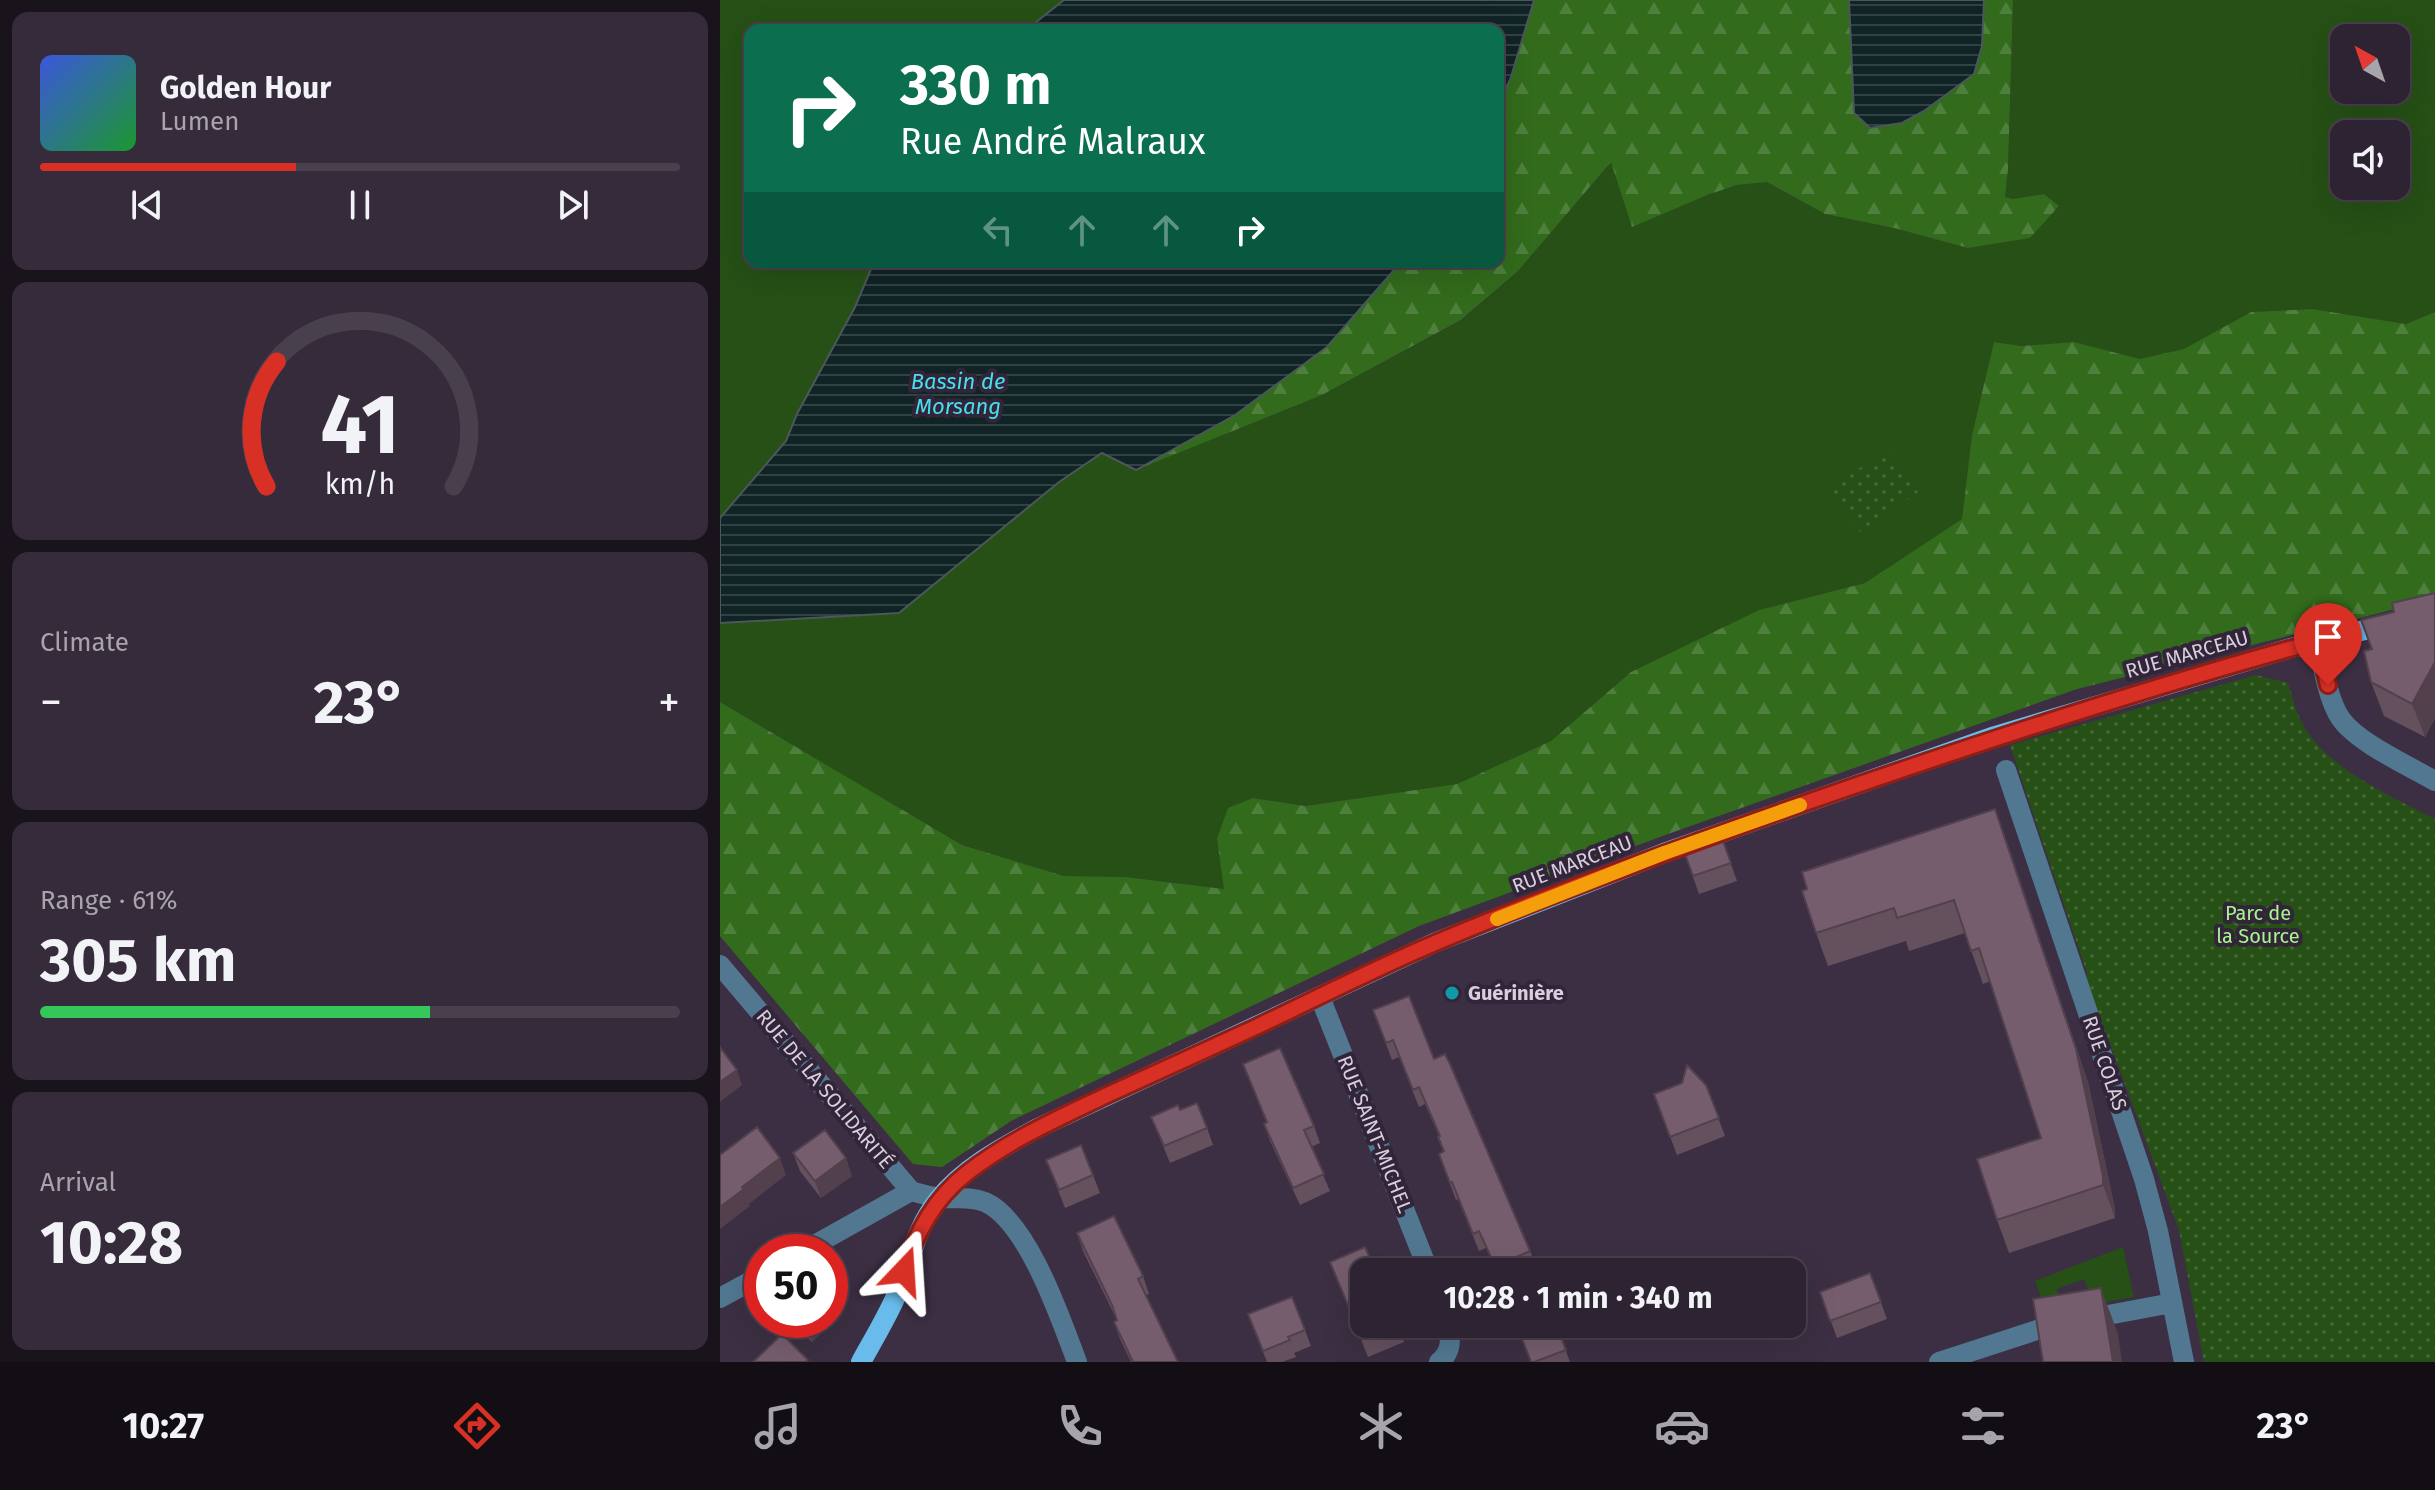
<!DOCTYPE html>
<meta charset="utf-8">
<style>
body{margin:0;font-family:"Fira Sans",sans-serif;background:#352b3a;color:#f1f3f6;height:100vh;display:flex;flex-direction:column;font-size:30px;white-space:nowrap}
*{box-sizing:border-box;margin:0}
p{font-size:26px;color:#a7a4ac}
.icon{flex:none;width:44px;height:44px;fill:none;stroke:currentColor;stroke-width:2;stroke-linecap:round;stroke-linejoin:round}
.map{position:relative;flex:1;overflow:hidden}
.sheet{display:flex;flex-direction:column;gap:12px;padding:12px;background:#19131c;width:720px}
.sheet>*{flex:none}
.top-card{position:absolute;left:24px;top:24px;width:760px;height:244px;border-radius:16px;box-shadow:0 8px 32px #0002,0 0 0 2px #48404d;background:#0b6e4f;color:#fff;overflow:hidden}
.needle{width:52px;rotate:320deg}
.tools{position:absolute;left:1610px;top:24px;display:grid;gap:16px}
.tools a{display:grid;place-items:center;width:80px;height:80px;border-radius:16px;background:#2d2332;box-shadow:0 8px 32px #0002,0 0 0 2px #48404d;font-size:40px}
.speed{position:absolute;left:24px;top:1234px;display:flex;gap:16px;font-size:40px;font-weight:700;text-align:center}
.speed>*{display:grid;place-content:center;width:104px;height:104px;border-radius:50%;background:#2d2332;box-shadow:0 8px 32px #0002,0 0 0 2px #48404d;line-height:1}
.speed .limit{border:12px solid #d22;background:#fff;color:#111}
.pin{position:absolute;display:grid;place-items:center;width:68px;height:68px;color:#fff;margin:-82px -34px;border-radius:50% 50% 50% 0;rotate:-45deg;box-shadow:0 0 8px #0007}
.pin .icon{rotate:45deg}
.me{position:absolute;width:88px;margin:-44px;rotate:20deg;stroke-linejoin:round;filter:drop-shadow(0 0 6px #0008)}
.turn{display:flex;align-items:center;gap:28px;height:168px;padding:0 24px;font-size:36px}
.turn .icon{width:104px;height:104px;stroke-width:2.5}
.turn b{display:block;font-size:56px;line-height:68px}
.lanes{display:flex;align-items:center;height:76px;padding:0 24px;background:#0003;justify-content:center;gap:40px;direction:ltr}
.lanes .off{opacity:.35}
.big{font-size:60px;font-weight:700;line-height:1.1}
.sheet .card{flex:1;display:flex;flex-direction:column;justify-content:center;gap:12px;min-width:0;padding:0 28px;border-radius:16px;background:#352b3a}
.sheet .dial{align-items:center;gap:0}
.dial svg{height:208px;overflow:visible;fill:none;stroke:#48404d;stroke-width:7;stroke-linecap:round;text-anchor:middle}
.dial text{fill:#f1f3f6;stroke:none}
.song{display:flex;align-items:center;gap:24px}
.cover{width:96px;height:96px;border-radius:12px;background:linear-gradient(135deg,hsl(230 70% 55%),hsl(130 70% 35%))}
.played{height:8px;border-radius:4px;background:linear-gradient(90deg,#d93025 40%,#48404d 40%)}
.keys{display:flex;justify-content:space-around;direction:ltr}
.heat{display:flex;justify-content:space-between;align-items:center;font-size:44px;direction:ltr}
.charge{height:12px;border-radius:6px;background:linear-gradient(90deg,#34c759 61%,#48404d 0)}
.trip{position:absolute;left:630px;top:1258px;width:456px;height:80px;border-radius:16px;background:#2d2332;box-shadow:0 8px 32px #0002,0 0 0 2px #48404d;font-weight:700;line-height:80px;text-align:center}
.tab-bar{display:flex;height:128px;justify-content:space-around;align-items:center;background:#120e14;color:#a7a4ac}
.tab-bar .icon{width:56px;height:56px}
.tab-bar .current{color:#d93025}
.tab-bar b{font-size:36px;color:#f1f3f6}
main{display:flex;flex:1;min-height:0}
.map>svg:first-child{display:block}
</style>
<main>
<section class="sheet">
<div class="card">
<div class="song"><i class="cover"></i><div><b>Golden Hour</b><p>Lumen</p></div></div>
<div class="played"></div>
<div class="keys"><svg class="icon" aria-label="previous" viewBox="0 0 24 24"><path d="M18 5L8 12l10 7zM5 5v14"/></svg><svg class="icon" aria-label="pause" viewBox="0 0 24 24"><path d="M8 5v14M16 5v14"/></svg><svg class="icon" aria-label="next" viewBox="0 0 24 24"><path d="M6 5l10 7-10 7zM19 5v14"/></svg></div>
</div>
<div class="card dial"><svg viewBox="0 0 100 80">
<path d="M14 69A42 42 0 1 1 86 69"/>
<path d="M14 69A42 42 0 0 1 18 21" stroke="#d93025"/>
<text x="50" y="56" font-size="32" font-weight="700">41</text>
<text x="50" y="72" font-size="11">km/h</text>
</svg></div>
<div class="card"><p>Climate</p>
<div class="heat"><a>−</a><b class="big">23°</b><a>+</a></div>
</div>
<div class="card"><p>Range · 61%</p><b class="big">305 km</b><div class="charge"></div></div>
<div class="card"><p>Arrival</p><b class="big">10:28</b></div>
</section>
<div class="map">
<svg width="1715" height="1362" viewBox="0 0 1715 1362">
<defs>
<pattern id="forest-firs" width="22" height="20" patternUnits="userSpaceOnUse" patternTransform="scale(2)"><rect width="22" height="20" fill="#326b1c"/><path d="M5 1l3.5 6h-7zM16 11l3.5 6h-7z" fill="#4f7f3c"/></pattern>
<pattern id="park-dots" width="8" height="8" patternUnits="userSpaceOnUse" patternTransform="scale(2)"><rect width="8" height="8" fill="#265016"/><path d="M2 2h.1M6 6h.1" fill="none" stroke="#456837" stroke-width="1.8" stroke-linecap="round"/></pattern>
<pattern id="water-rules" width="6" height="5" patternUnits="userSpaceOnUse" patternTransform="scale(2)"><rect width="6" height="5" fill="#102325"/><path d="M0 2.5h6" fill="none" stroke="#324244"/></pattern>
</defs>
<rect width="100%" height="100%" fill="#3c2f43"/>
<path fill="#265016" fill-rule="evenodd" d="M0 0H344L306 30H30V262H154L135 307 77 414 66 441 0 518Z
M1293 0H1715V312L1686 324 1592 309 1531 312 1464 350 1420 359 1354 342 1301 346 1274 342 1252 435 1242 519 1145 583 1039 610 911 672 831 741 737 784 585 806 533 798 497 839 505 889 406 877 344 876 242 845 0 702V623L179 613 339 482 382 453 416 470 602 395 742 320 798 271 891 162 987 195 1017 185 1047 182 1105 214 1174 228 1248 248 1309 238 1339 206 1324 194 1293 199 1285 197 1288 169ZM1624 38H1676V90H1624ZM1624 134H1676V186H1624Z
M1403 1247 1414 1297 1369 1305V1291L1364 1279 1337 1289 1341 1301 1325 1307 1315 1281Z"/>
<path fill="url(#forest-firs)" d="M814 0H1129L1134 113 1262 46 1264 0H1293L1288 169 1285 197 1293 199 1324 194 1339 206 1310 238 1248 248 1174 228 1105 214 1047 182 1017 185 987 195 912 227 891 162 798 271 741 320 602 395 416 470 515 415 607 347 681 262H778V107L791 77Z
M1592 309 1686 324 1715 312V599L1357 689 948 834 699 926 291 1121 222 1167 193 1164 0 936V702L242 845 344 876 406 877 504 889 497 839 508 808 533 798 585 806 737 784 831 741 911 672 1039 610 1145 583 1242 519 1252 435 1274 342 1301 346 1354 342 1420 359 1464 349 1531 312Z"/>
<path fill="url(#park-dots)" d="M1168 449 1198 492 1139 532 1110 488Z
M1536 675 1568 683C1572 695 1575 708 1580 719 1602 767 1671 796 1715 819V1362H1484L1459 1230 1367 982V973L1290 745Z"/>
<path fill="url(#water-rules)" stroke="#4c575c" stroke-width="2" d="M344 0H814L791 77 778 107V30H306Z
M1129 0H1264L1262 46 1254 74 1204 111 1182 123 1150 128 1134 113Z
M154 262H681L607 347 515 415 416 470 382 453 339 482 179 613 0 623V518L66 441 77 414 135 307Z"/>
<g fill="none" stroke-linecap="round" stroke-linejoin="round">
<path stroke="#527891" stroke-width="20" d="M1598 641C1602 663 1608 701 1621 719 1638 743 1689 766 1715 781
M1286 770 1424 1179 1438 1231 1464 1362
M0 965 191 1191C201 1194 212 1197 222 1198 237 1199 250 1196 265 1202 308 1221 341 1320 357 1362
M600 997 709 1272
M82 1252 191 1191
M0 1298 42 1275
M719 1362C732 1352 731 1339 728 1324
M1219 1362 1329 1326 1452 1303"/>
<path stroke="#69bbec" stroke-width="20" d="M141 1362C153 1340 166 1319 176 1296 190 1263 195 1229 218 1200 243 1168 283 1147 318 1128L714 943 944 853 1275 736 1571 648 1715 613"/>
</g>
<path fill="#65505e" d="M1715 593V718L1705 737 1664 716 1651 682V649L1641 620 1674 612Z
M999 830 1017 881 979 894 961 843Z
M1287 842 1368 1082 1395 1209V1218L1289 1253 1277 1220 1321 1138 1270 981 1263 984 1245 933 1189 951 1186 941 1108 966 1096 933Z
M653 1010 714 1059 810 1251 817 1268 807 1272H776L766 1248 759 1251 738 1199 736 1200 719 1154 723 1151 718 1137 719 1136 705 1104 699 1107 679 1057 672 1060Z
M523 1064 594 1126 600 1143 591 1147 610 1191 580 1205 550 1141 544 1124 546 1122Z
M986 1085 1005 1136 957 1155 934 1094Z
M460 1110 487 1128 493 1145 450 1163 431 1117Z
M73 1153 132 1176 101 1198 80 1171Z
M326 1160 373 1175 380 1193 345 1208Z
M357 1233 423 1276 429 1294 426 1295 458 1362H411L400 1339 394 1322 397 1320 363 1251Z
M610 1262 677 1324 684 1342 648 1357Z
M1150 1273 1167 1319 1117 1338 1100 1292Z
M572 1297 591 1346 574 1353 576 1357 562 1362H547L528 1314Z
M119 1315 92 1342 69 1320H110Z
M836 1324 850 1362H810Z"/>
<path fill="#52414c" d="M1715 662V718L1705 737 1692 704Z
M1275 809 1368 1082 1395 1209V1218L1383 1185Z
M17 1070 22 1085 0 1102V1082Z
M60 1158 66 1175 29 1204 30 1206 0 1229V1207L22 1187Z
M126 1158 132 1176 101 1198 95 1181Z
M1381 1288 1398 1334 1402 1362H1393Z
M112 1298 119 1315 92 1342 85 1325 90 1320H110V1300Z"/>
<path fill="#755d6d" stroke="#52414c" stroke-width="2" d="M1715 593V662L1692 704 1651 682 1644 651 1652 649 1641 620 1674 612 1672 603Z
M1275 809 1356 1049 1383 1176V1185L1277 1220 1257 1159 1321 1138 1259 948 1251 951 1234 900 1177 918 1174 908 1096 933 1082 891 1087 889 1082 872Z
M999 830 1011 863 973 876 961 843Z
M689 996 714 1059 725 1054 730 1064 810 1251 775 1266 759 1231 753 1234 732 1182 730 1183 719 1154 724 1151 718 1137 720 1136 699 1087 693 1090 673 1040 666 1043 653 1010Z
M0 1047 17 1070 0 1082Z
M560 1048 594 1126 584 1130 604 1174 573 1188 544 1124 547 1122 523 1064Z
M967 1065 986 1085 999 1118 950 1137 934 1094 962 1083Z
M477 1103 487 1128 444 1146 431 1117 458 1105 460 1110Z
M37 1127 60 1158 22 1187 24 1189 0 1207V1155Z
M105 1130 126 1158 95 1181 73 1153Z
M361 1145 373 1175 339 1190 326 1160Z
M394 1216 423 1276 418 1279 458 1362H413L394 1322 397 1320 392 1305 357 1233Z
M645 1247 656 1272H644V1324H677V1325L642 1339 610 1262Z
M1150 1273 1161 1302 1110 1321 1100 1292Z
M1381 1288 1393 1362H1323L1313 1299Z
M572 1297 585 1330 568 1337 570 1340 543 1351 528 1314Z
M81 1320H90L85 1325Z
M816 1324H836L846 1350 814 1362H811L799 1331Z
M62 1334 88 1360 86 1362H33Z"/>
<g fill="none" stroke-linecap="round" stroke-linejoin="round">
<g stroke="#8d1f18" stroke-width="20">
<path id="route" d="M184 1271C197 1231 214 1199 247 1173 289 1140 337 1119 385 1096 435 1073 485 1050 536 1027 595 999 654 969 715 943 836 892 961 847 1085 803 1254 744 1425 688 1598 641L1608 685"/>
</g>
<use href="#route" stroke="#d93025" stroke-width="14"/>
<path stroke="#f59e0b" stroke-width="14" d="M777 919 944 853 1080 805"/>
</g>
<circle fill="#0f9aa8" stroke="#322539" stroke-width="3" cx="732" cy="993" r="8"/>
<g text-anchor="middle" stroke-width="8" stroke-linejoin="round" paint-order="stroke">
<g font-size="20" fill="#d7cfdc" stroke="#322539">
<text transform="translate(1467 654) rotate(-16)" y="7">RUE MARCEAU</text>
<text transform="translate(852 864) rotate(-21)" y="7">RUE MARCEAU</text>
<text transform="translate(1385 1063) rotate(71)" y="7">RUE COLAS</text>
<text transform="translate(105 1089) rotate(50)" y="7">RUE DE LA SOLIDARITÉ</text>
<text transform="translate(655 1134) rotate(68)" y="7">RUE SAINT-MICHEL</text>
</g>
<g font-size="20" fill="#a6f58d" stroke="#322539">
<text x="1538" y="920">Parc de<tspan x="1538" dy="23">la Source</tspan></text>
</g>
<g font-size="20" font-weight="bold" fill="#d7cfdc" stroke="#322539" text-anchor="start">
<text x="748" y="1000">Guérinière</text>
</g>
<g font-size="22" font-style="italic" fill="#46dfec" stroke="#322539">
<text x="238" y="389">Bassin de<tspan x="238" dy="25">Morsang</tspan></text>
</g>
</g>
</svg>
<div class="tools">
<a><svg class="needle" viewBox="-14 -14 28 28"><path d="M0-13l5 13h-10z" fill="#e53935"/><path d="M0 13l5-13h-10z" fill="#a7a4ac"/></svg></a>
<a><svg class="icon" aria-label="sound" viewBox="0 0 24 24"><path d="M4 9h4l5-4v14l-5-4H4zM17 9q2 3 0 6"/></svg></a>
</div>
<div class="speed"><div class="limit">50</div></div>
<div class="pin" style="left:1608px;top:685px;background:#d93025"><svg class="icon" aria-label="arrive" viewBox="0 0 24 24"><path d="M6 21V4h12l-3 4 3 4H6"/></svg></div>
<svg class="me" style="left:184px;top:1271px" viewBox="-20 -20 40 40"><path d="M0-17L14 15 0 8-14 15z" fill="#d93025" stroke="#fff" stroke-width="4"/></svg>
<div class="trip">10:28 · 1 min · 340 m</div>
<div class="top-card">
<div class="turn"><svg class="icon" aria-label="right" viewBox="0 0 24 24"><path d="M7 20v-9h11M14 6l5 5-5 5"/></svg><div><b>330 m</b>Rue André Malraux</div></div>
<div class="lanes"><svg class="icon off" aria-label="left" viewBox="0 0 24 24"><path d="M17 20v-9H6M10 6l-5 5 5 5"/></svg><svg class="icon off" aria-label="ahead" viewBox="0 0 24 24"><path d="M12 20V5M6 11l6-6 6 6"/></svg><svg class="icon off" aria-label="ahead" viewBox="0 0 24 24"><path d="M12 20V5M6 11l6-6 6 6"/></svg><svg class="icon" aria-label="right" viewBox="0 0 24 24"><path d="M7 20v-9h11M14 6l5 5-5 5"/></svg></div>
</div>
</div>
</main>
<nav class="tab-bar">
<b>10:27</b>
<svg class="icon current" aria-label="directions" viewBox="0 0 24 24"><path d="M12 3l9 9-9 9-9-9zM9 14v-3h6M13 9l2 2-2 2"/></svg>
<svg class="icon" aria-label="music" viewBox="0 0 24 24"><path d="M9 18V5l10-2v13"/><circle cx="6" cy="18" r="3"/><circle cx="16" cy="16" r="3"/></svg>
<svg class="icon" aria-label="phone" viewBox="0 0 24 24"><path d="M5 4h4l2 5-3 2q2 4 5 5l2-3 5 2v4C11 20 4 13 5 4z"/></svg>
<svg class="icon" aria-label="climate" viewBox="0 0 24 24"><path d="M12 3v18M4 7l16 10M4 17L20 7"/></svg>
<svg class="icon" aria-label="car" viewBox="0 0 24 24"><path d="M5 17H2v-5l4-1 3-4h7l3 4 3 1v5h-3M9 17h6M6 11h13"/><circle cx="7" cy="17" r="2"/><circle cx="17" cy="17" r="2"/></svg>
<svg class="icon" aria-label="filters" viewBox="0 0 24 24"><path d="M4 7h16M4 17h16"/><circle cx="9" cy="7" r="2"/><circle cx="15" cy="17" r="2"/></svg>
<b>23°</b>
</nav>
